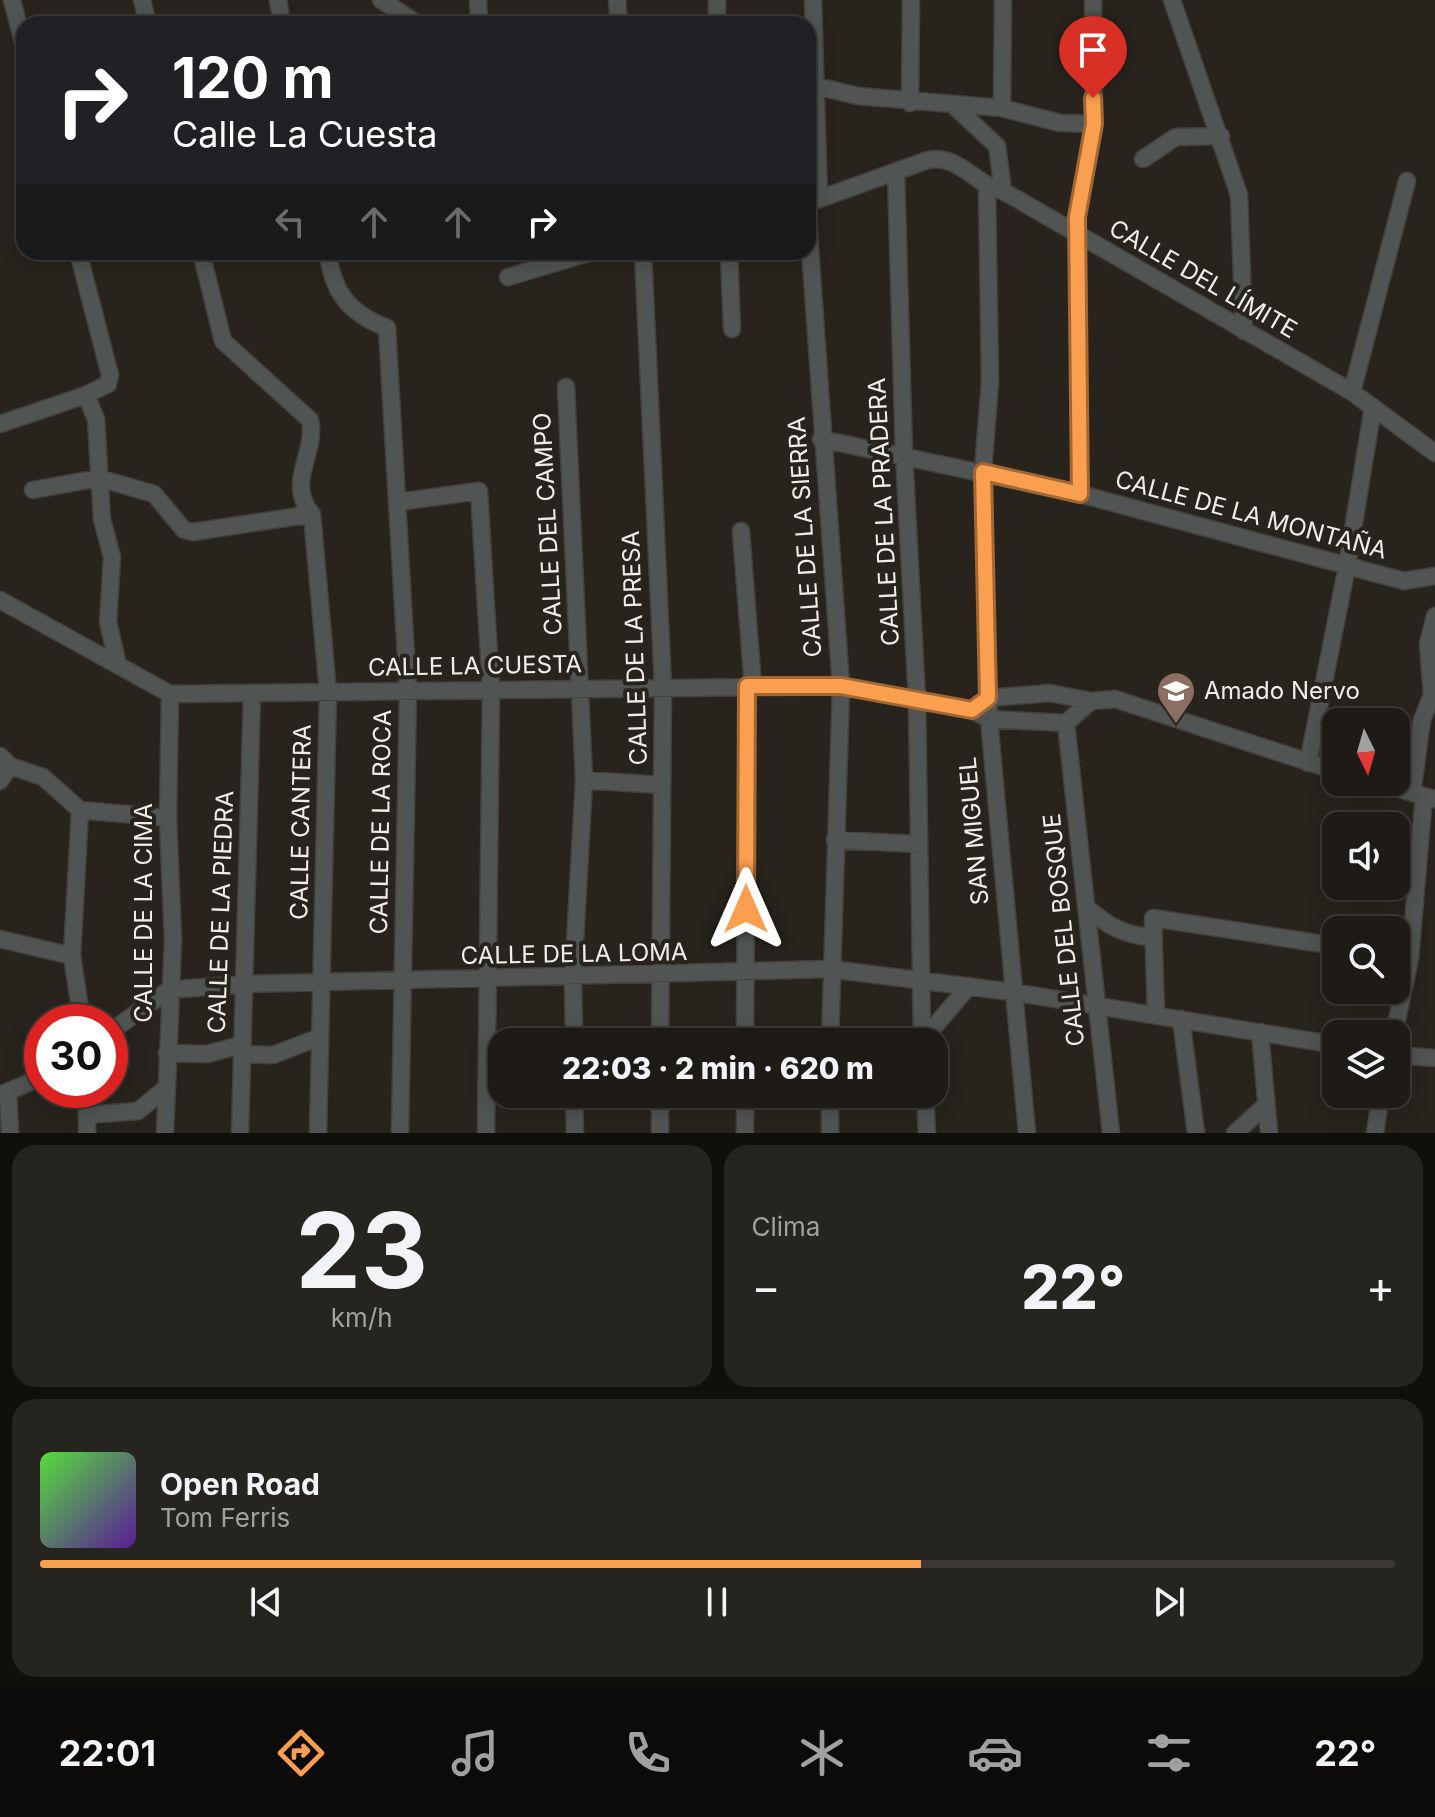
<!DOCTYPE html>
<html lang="es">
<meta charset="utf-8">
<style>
body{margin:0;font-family:Inter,sans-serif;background:#26241f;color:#f1f3f6;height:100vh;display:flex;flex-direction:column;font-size:30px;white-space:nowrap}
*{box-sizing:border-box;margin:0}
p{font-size:26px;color:#a1a1a1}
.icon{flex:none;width:44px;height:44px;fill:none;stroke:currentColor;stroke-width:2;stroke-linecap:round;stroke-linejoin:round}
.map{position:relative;height:1133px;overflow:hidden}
.drawer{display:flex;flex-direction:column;gap:12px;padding:12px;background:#100f0c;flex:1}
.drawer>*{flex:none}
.guide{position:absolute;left:16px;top:16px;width:800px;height:244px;border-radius:24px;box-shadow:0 4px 20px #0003,0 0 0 2px #3c3935;background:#202124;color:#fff;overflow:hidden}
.needle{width:52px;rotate:175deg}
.controls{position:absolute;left:1322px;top:708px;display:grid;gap:16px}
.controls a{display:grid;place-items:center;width:88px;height:88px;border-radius:16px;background:#1e1b16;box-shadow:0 4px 20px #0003,0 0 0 2px #3c3935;font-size:40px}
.speed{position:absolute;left:24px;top:1004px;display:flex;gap:16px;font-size:40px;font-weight:700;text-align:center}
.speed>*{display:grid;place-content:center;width:104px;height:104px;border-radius:50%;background:#1e1b16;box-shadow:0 4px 20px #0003,0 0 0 2px #3c3935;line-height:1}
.speed .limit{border:12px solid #d22;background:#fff;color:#111}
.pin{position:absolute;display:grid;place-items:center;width:68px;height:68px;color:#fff;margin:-82px -34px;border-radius:50% 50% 50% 0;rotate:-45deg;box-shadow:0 0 8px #0007}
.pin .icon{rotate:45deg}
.me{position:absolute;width:88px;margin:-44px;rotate:0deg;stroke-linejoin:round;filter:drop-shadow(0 0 6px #0008)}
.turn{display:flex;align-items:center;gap:28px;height:168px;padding:0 24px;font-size:36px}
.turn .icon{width:104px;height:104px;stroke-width:2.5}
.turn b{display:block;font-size:56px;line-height:68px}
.lanes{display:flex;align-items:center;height:76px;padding:0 24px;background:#0003;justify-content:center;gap:40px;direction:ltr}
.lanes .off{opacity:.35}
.big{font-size:60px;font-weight:800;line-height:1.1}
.drawer .widget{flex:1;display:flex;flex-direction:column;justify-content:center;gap:12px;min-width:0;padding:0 28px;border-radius:24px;background:#26241f}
.drawer .dial{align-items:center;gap:0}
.dial b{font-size:104px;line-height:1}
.song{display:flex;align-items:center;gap:24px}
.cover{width:96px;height:96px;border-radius:12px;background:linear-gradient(135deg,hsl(110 70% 55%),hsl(270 70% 35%))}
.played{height:8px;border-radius:4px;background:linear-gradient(90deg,#fa9f4f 65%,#3c3935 65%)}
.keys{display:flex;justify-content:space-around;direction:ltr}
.heat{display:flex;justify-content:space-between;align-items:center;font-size:44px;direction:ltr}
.drawer .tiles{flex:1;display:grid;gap:12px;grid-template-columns:1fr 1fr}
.widget:last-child{grid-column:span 2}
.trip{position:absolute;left:488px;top:1028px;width:460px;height:80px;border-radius:24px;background:#1e1b16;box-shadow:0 4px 20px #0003,0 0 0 2px #3c3935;font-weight:800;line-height:80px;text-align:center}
.tabs{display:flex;height:128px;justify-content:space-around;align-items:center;background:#0c0b09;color:#a1a1a1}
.tabs .icon{width:56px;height:56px}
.tabs .on{color:#fa9f4f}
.tabs b{font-size:36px;color:#f1f3f6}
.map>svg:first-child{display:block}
</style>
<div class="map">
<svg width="1435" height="1133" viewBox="0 0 1435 1133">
<rect width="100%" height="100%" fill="#28241d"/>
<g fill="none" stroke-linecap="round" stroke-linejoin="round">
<g stroke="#44403a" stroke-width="19">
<path id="minor" d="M12 0 24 46
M142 0 148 24
M278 0 282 24
M381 0 418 24
M478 0 479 24
M617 0 619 24
M717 0V24
M813 0 819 199
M1172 0 1239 195 1244 331
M808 84 858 96 1002 108 1060 123 1094 124
M910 103 911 0
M953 105 997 146 1003 191
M1002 108 1003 0
M1143 159 1176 137 1221 136
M896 172 904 454 917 700 922 1042
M987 188 990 381 983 472 989 719 1027 1133
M808 203 928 160C959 154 975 185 1003 191L1352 392 1435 453
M808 220 841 686 830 1042
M201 252 223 341 310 420C317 454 285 483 312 514
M328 252C332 292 349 313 387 328L408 691 400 1133
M643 252 663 687 660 1042
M729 252 732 329
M508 277 592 252
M566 387 584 780 573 978 574 1042
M1352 392 1407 181
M86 395 96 419 102 519 112 557 108 622 118 665
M0 424 86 395 108 384 110 375 78 252
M821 439 1080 494 1404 581 1435 576
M33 490 99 478 154 494 184 530 193 532 312 514
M1080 494 1077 217 1094 124 1093 0
M398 502 479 491 491 689 486 1133
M312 514 328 692 318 1133
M741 531 753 686
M0 600 170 694 841 686 972 710 989 719 1066 723 1091 701 1115 699 1336 771
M980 705 988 698 1050 693 1091 701
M1066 723 1111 1133
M0 756 10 766 43 777 80 810 168 818
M1308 763 1347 566 1373 407
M584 780 662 785
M0 781 10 766
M1375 782 1435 799
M1412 793 1422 720 1432 695 1428 644 1435 616
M80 810 72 956 82 1022
M835 840 919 844
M1086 907C1109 927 1124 935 1154 938
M0 939 72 956
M1156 1015 1153 918 1336 946
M1181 1019 1196 1133
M110 1032 169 990 243 984 830 969 1012 992 1336 1045
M1260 1032 1269 1133
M1394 1034 1410 958 1424 796
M922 1041 969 986
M745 1042 747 686
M167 1053 207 1054 241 1045
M241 1054 273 1055 320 1037
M1396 1055 1435 1058
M87 1090V1133
M8 1092 10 1133
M574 1094 575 1133
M925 1094 927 1133
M0 1095 42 1077
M87 1115 138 1111 166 1088
M165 1133 173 940 168 818 170 694
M240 1133 252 693
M660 1133V1094
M745 1133V1094
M830 1133V1094
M1235 1133 1266 1105
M1375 1133 1381 1094"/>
</g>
<use href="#minor" stroke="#505554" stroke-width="16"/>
</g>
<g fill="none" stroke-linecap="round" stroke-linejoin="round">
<g stroke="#a26733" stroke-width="20">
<path id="route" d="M746 909 747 686H841L972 710 988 698 983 472 1080 494 1077 217 1094 124 1093 98"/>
</g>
<use href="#route" stroke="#fa9f4f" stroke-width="14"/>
</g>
<defs>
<g id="school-pin" transform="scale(2)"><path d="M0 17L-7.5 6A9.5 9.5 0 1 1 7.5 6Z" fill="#8d6e63" stroke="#28241d"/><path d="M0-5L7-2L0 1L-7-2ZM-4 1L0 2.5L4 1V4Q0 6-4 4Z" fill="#fff"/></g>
</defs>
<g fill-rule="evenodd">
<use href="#school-pin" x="1176" y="691"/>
</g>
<g text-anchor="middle" stroke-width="8" stroke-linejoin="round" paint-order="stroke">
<g font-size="24" fill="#f1eee9" stroke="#28241d">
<text transform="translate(1203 279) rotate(30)" y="8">CALLE DEL LÍMITE</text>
<text transform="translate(884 512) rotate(-93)" y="8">CALLE DE LA PRADERA</text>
<text transform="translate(1251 515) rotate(15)" y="8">CALLE DE LA MONTAÑA</text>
<text transform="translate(548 524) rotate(-93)" y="8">CALLE DEL CAMPO</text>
<text transform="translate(805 537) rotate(-94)" y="8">CALLE DE LA SIERRA</text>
<text transform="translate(635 648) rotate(-92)" y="8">CALLE DE LA PRESA</text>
<text transform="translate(475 666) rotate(-1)" y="8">CALLE LA CUESTA</text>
<text transform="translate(301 822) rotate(-89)" y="8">CALLE CANTERA</text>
<text transform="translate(381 822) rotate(-89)" y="8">CALLE DE LA ROCA</text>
<text transform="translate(974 831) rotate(-95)" y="8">SAN MIGUEL</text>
<text transform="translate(221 912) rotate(-88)" y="8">CALLE DE LA PIEDRA</text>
<text transform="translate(144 913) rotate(-90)" y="8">CALLE DE LA CIMA</text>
<text transform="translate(1064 930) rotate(-96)" y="8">CALLE DEL BOSQUE</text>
<text transform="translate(574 954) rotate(-1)" y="8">CALLE DE LA LOMA</text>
</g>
<g font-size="24" fill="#f1eee9" stroke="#28241d" text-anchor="start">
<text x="1204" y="699">Amado Nervo</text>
</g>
</g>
</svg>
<div class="controls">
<a><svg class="needle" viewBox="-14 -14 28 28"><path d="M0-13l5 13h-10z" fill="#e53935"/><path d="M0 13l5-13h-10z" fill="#a1a1a1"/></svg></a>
<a><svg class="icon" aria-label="sound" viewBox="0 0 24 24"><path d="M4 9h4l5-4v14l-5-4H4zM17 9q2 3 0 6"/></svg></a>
<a><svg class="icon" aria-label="search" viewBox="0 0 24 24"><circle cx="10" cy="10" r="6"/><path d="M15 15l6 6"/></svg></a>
<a><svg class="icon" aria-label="layers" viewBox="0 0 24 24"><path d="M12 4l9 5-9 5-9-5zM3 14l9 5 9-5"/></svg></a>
</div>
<div class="speed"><div class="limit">30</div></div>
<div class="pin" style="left:1093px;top:98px;background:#d93025"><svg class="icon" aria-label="arrive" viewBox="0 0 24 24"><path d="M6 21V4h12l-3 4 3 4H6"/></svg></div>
<svg class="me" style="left:746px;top:909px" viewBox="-20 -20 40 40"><path d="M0-17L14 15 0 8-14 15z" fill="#fa9f4f" stroke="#fff" stroke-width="4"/></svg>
<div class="trip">22:03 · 2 min · 620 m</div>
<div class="guide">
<div class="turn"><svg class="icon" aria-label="right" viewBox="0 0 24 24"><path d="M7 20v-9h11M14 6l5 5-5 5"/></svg><div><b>120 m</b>Calle La Cuesta</div></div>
<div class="lanes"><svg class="icon off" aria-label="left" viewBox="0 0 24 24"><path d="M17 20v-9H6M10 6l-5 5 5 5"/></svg><svg class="icon off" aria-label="ahead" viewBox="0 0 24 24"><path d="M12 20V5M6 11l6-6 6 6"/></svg><svg class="icon off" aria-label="ahead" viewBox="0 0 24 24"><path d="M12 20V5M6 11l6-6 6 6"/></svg><svg class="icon" aria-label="right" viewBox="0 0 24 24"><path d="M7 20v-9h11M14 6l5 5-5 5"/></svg></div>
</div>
</div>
<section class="drawer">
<div class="tiles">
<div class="widget dial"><b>23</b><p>km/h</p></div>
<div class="widget"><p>Clima</p>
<div class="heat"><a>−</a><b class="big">22°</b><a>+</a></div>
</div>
<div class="widget">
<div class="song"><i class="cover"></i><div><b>Open Road</b><p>Tom Ferris</p></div></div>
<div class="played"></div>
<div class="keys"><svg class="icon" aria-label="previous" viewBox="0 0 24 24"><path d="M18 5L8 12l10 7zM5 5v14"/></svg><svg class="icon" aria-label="pause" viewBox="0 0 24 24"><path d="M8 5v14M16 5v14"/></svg><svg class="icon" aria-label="next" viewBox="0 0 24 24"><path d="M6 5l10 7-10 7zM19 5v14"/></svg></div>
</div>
</div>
</section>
<nav class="tabs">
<b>22:01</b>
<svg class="icon on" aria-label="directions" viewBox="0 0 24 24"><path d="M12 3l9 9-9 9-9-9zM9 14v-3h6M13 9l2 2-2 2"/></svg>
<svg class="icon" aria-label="music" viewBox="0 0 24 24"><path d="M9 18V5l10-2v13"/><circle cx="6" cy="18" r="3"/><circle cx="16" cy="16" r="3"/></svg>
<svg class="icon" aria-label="phone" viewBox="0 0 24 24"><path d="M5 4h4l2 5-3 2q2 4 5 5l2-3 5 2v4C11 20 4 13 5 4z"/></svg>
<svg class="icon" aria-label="climate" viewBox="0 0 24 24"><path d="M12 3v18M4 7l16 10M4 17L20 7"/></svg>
<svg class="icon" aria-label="car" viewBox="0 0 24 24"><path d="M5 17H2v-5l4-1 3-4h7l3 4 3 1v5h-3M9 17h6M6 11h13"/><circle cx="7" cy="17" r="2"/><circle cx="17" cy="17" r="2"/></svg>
<svg class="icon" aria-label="filters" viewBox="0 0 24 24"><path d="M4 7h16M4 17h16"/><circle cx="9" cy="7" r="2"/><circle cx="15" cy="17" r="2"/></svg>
<b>22°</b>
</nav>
